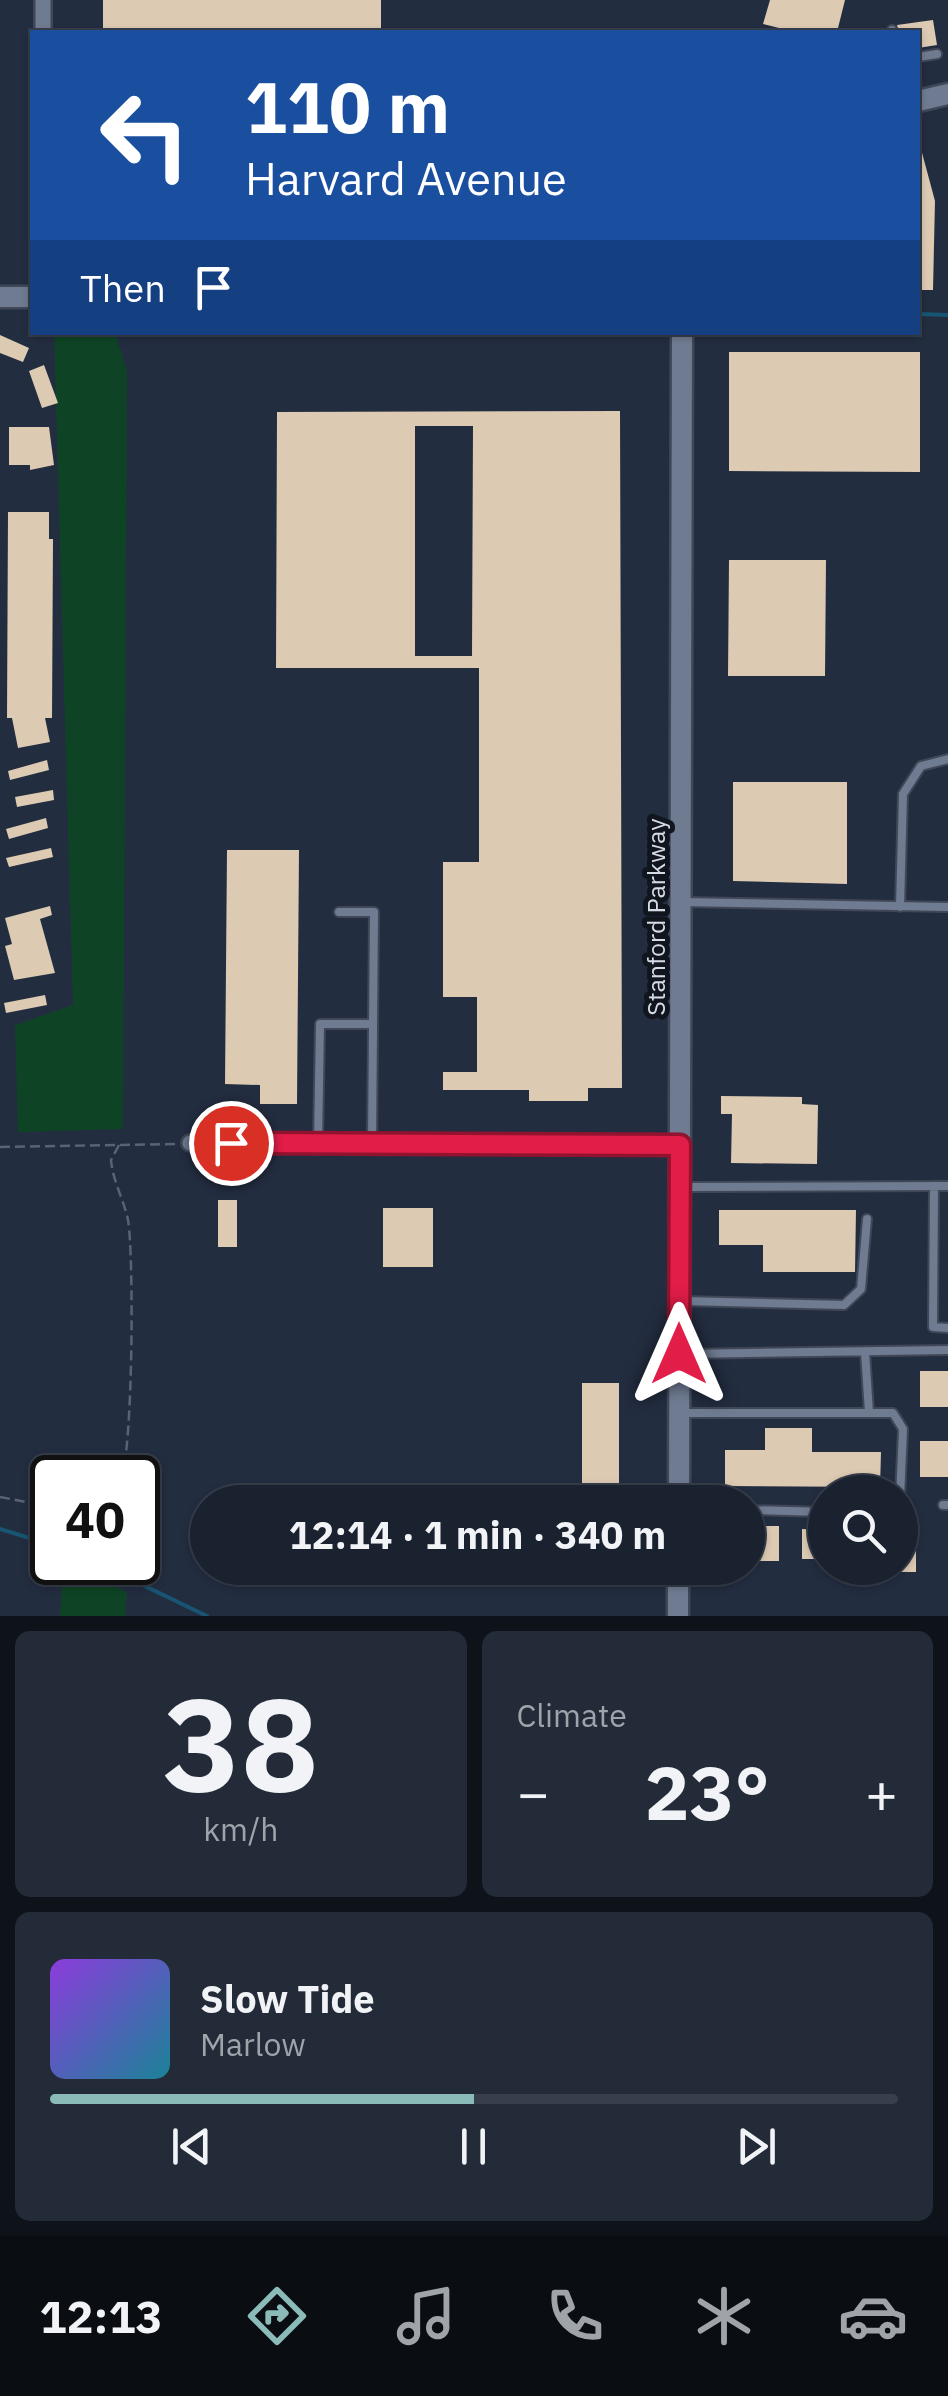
<!DOCTYPE html>
<meta charset="utf-8">
<style>
body{margin:0;font-family:"IBM Plex Sans",sans-serif;background:#232a38;color:#f1f3f6;height:100vh;display:flex;flex-direction:column;font-size:38px;white-space:nowrap}
*{box-sizing:border-box;margin:0}
p{font-size:32px;color:#9fa4ab}
.icon{flex:none;width:55px;height:55px;fill:none;stroke:currentColor;stroke-width:2;stroke-linecap:round;stroke-linejoin:round}
.map{position:relative;height:1616px;overflow:hidden}
.drawer{display:flex;flex-direction:column;gap:15px;padding:15px;background:#0e131a;flex:1}
.drawer>*{flex:none}
.top-card{position:absolute;left:30px;top:30px;width:890px;height:305px;border-radius:0px;box-shadow:0 2px 8px #0004,0 0 0 2px #383f4c;background:#1a4fa0;color:#fff;overflow:hidden}
.tools{position:absolute;left:808px;top:1475px;display:grid;gap:20px}
.tools a{display:grid;place-items:center;width:110px;height:110px;border-radius:50%;background:#1a2230;box-shadow:0 2px 8px #0004,0 0 0 2px #383f4c;font-size:50px}
.speed{position:absolute;left:30px;top:1455px;display:flex;gap:20px;font-size:50px;font-weight:700;text-align:center}
.speed>*{display:grid;place-content:center;width:130px;height:130px;border-radius:50%;background:#1a2230;box-shadow:0 2px 8px #0004,0 0 0 2px #383f4c;line-height:1}
.speed .limit{border:5px solid #111;border-radius:15px;background:#fff;color:#111}
.pin{position:absolute;display:grid;place-items:center;width:85px;height:85px;color:#fff;margin:-42px;border:5px solid #fff;border-radius:50%;box-shadow:0 2px 10px #0007}
.me{position:absolute;width:110px;margin:-55px;rotate:0deg;stroke-linejoin:round;filter:drop-shadow(0 0 8px #0008)}
.turn{display:flex;align-items:center;gap:35px;height:210px;padding:0 50px;font-size:45px}
.turn .icon{width:130px;height:130px;stroke-width:2.5}
.turn b{display:block;font-size:70px;line-height:85px}
.then{display:flex;align-items:center;height:95px;padding:0 50px;background:#0003;gap:20px;font-size:38px}
.big{font-size:75px;font-weight:800;line-height:1.1}
.drawer .tile{flex:1;display:flex;flex-direction:column;justify-content:center;gap:15px;min-width:0;padding:0 35px;border-radius:15px;background:#232a38}
.drawer .dial{align-items:center;gap:0}
.dial b{font-size:130px;line-height:1}
.song{display:flex;align-items:center;gap:30px}
.cover{width:120px;height:120px;border-radius:15px;background:linear-gradient(135deg,hsl(270 70% 55%),hsl(190 70% 35%))}
.played{height:10px;border-radius:5px;background:linear-gradient(90deg,#8bbbb9 50%,#383f4c 50%)}
.keys{display:flex;justify-content:space-around;direction:ltr}
.heat{display:flex;justify-content:space-between;align-items:center;font-size:55px;direction:ltr}
.drawer .tiles{flex:1;display:grid;gap:15px;grid-template-columns:1fr 1fr}
.tile:last-child{grid-column:span 2}
.trip{position:absolute;left:190px;top:1485px;width:575px;height:100px;border-radius:50px;background:#1a2230;box-shadow:0 2px 8px #0004,0 0 0 2px #383f4c;font-weight:800;line-height:100px;text-align:center}
.tabs{display:flex;height:160px;justify-content:space-around;align-items:center;background:#0a0e13;color:#9fa4ab}
.tabs .icon{width:70px;height:70px}
.tabs .selected{color:#8bbbb9}
.tabs b{font-size:45px;color:#f1f3f6}
.map>svg:first-child{display:block}
</style>
<div class="map">
<svg width="948" height="1616" viewBox="0 0 948 1616">
<rect width="100%" height="100%" fill="#232d40"/>
<path fill="#0e4425" d="M54 333H115L127 372 123 1129 18 1132 15 1025 73 1005Z
M64 1563 127 1592 125 1616H60Z"/>
<g fill="none" stroke-linecap="round" stroke-linejoin="round">
<path stroke="#175573" stroke-width="4" d="M918 314 948 315
M0 1529 52 1545
M95 1562 207 1616"/>
</g>
<path fill="#dccab3" fill-rule="evenodd" d="M103 0H381V32H103Z
M770 0H845L837 32H795L763 24Z
M933 20 937 45 918 48V32H899L897 25Z
M921 149 935 201 933 290H918Z
M0 335 29 348 23 362 0 353Z
M729 352H920V472L729 471Z
M44 365 58 403 42 408 29 371Z
M620 411 622 1088H588V1101H529V1090H443V1072H477V997H443V862H479V668H276L277 412ZM415 426H473L472 656H415Z
M9 427H49L54 465 30 470V465H9Z
M8 512H49V539H53L52 718H45L50 742 18 748 12 718H7Z
M729 560H826L825 676H728Z
M47 760 49 770 10 780 8 771Z
M733 782H847V884L733 881Z
M53 790 54 800 17 807 15 797Z
M46 818 48 828 9 839 6 829Z
M51 848 53 857 9 867 6 858Z
M227 850H299L297 1104H260V1085L225 1084Z
M50 906 52 915 40 919 55 973 14 980 5 946 12 944 5 918Z
M45 995 47 1005 6 1013 4 1003Z
M721 1096 802 1097V1104L818 1105 817 1164 731 1163 732 1114H721Z
M218 1200H237V1247H218Z
M383 1208H433V1267H383Z
M719 1210H856L855 1272H763V1245H719Z
M920 1371H948V1407H920Z
M582 1383H619V1502H582Z
M765 1428H812V1452H881L880 1487 725 1486V1450H765Z
M920 1441H948V1477H920Z
M748 1526H779V1561H748Z
M802 1529 825 1530V1559H802Z
M900 1531H916V1572H900Z"/>
<g fill="none" stroke-linecap="round" stroke-linejoin="round">
<g stroke="#404858" stroke-width="12">
<path id="service" d="M892 30V32
M918 57 937 54
M681 902 948 907
M900 907 903 794 921 766 948 759
M339 912H374L372 1144
M318 1143 320 1024H373
M934 1186 933 1327 948 1328
M684 1187 948 1186
M684 1301 844 1305 861 1289 867 1219
M865 1352 869 1412
M683 1354 948 1350
M680 1413H893L903 1429 900 1498
M943 1505H948
M748 1510 825 1512"/>
</g>
<g stroke="#404858" stroke-width="20">
<path id="minor" d="M43 0V32
M190 1143 679 1145"/>
</g>
<g stroke="#404858" stroke-width="25">
<path id="tertiary" d="M918 101 948 94
M0 297H32
M679 1502 682 332
M678 1616V1568"/>
</g>
<path stroke="#5a6374" stroke-width="2.5" stroke-dasharray="10 5" stroke-linecap="butt" d="M119 1145 111 1160C113 1182 124 1200 128 1220 134 1255 133 1451 121 1478
M0 1147 178 1144
M0 1497 52 1507"/>
<use href="#service" stroke="#6f7b91" stroke-width="8"/>
<use href="#minor" stroke="#6f7b91" stroke-width="15"/>
<use href="#tertiary" stroke="#6f7b91" stroke-width="20"/>
</g>
<g fill="none" stroke-linecap="round" stroke-linejoin="round">
<g stroke="#92132f" stroke-width="25">
<path id="route" d="M231 1143 680 1145 679 1354"/>
</g>
<use href="#route" stroke="#e11d48" stroke-width="18"/>
</g>
<g text-anchor="middle" stroke-width="10" stroke-linejoin="round" paint-order="stroke">
<g font-size="25" fill="#d4dbe7" stroke="#11151e">
<text transform="translate(656 917) rotate(-90)" y="9">Stanford Parkway</text>
</g>
</g>
</svg>
<div class="tools">
<a><svg class="icon" aria-label="search" viewBox="0 0 24 24"><circle cx="10" cy="10" r="6"/><path d="M15 15l6 6"/></svg></a>
</div>
<div class="speed"><div class="limit">40</div></div>
<div class="pin" style="left:231px;top:1143px;background:#d93025"><svg class="icon" aria-label="arrive" viewBox="0 0 24 24"><path d="M6 21V4h12l-3 4 3 4H6"/></svg></div>
<svg class="me" style="left:679px;top:1354px" viewBox="-20 -20 40 40"><path d="M0-17L14 15 0 8-14 15z" fill="#e11d48" stroke="#fff" stroke-width="4"/></svg>
<div class="trip">12:14 · 1 min · 340 m</div>
<div class="top-card">
<div class="turn"><svg class="icon" aria-label="left" viewBox="0 0 24 24"><path d="M17 20v-9H6M10 6l-5 5 5 5"/></svg><div><b>110 m</b>Harvard Avenue</div></div>
<div class="then">Then<svg class="icon" aria-label="arrive" viewBox="0 0 24 24"><path d="M6 21V4h12l-3 4 3 4H6"/></svg></div>
</div>
</div>
<section class="drawer">
<div class="tiles">
<div class="tile dial"><b>38</b><p>km/h</p></div>
<div class="tile"><p>Climate</p>
<div class="heat"><a>−</a><b class="big">23°</b><a>+</a></div>
</div>
<div class="tile">
<div class="song"><i class="cover"></i><div><b>Slow Tide</b><p>Marlow</p></div></div>
<div class="played"></div>
<div class="keys"><svg class="icon" aria-label="previous" viewBox="0 0 24 24"><path d="M18 5L8 12l10 7zM5 5v14"/></svg><svg class="icon" aria-label="pause" viewBox="0 0 24 24"><path d="M8 5v14M16 5v14"/></svg><svg class="icon" aria-label="next" viewBox="0 0 24 24"><path d="M6 5l10 7-10 7zM19 5v14"/></svg></div>
</div>
</div>
</section>
<nav class="tabs">
<b>12:13</b>
<svg class="icon selected" aria-label="directions" viewBox="0 0 24 24"><path d="M12 3l9 9-9 9-9-9zM9 14v-3h6M13 9l2 2-2 2"/></svg>
<svg class="icon" aria-label="music" viewBox="0 0 24 24"><path d="M9 18V5l10-2v13"/><circle cx="6" cy="18" r="3"/><circle cx="16" cy="16" r="3"/></svg>
<svg class="icon" aria-label="phone" viewBox="0 0 24 24"><path d="M5 4h4l2 5-3 2q2 4 5 5l2-3 5 2v4C11 20 4 13 5 4z"/></svg>
<svg class="icon" aria-label="climate" viewBox="0 0 24 24"><path d="M12 3v18M4 7l16 10M4 17L20 7"/></svg>
<svg class="icon" aria-label="car" viewBox="0 0 24 24"><path d="M5 17H2v-5l4-1 3-4h7l3 4 3 1v5h-3M9 17h6M6 11h13"/><circle cx="7" cy="17" r="2"/><circle cx="17" cy="17" r="2"/></svg>
</nav>
